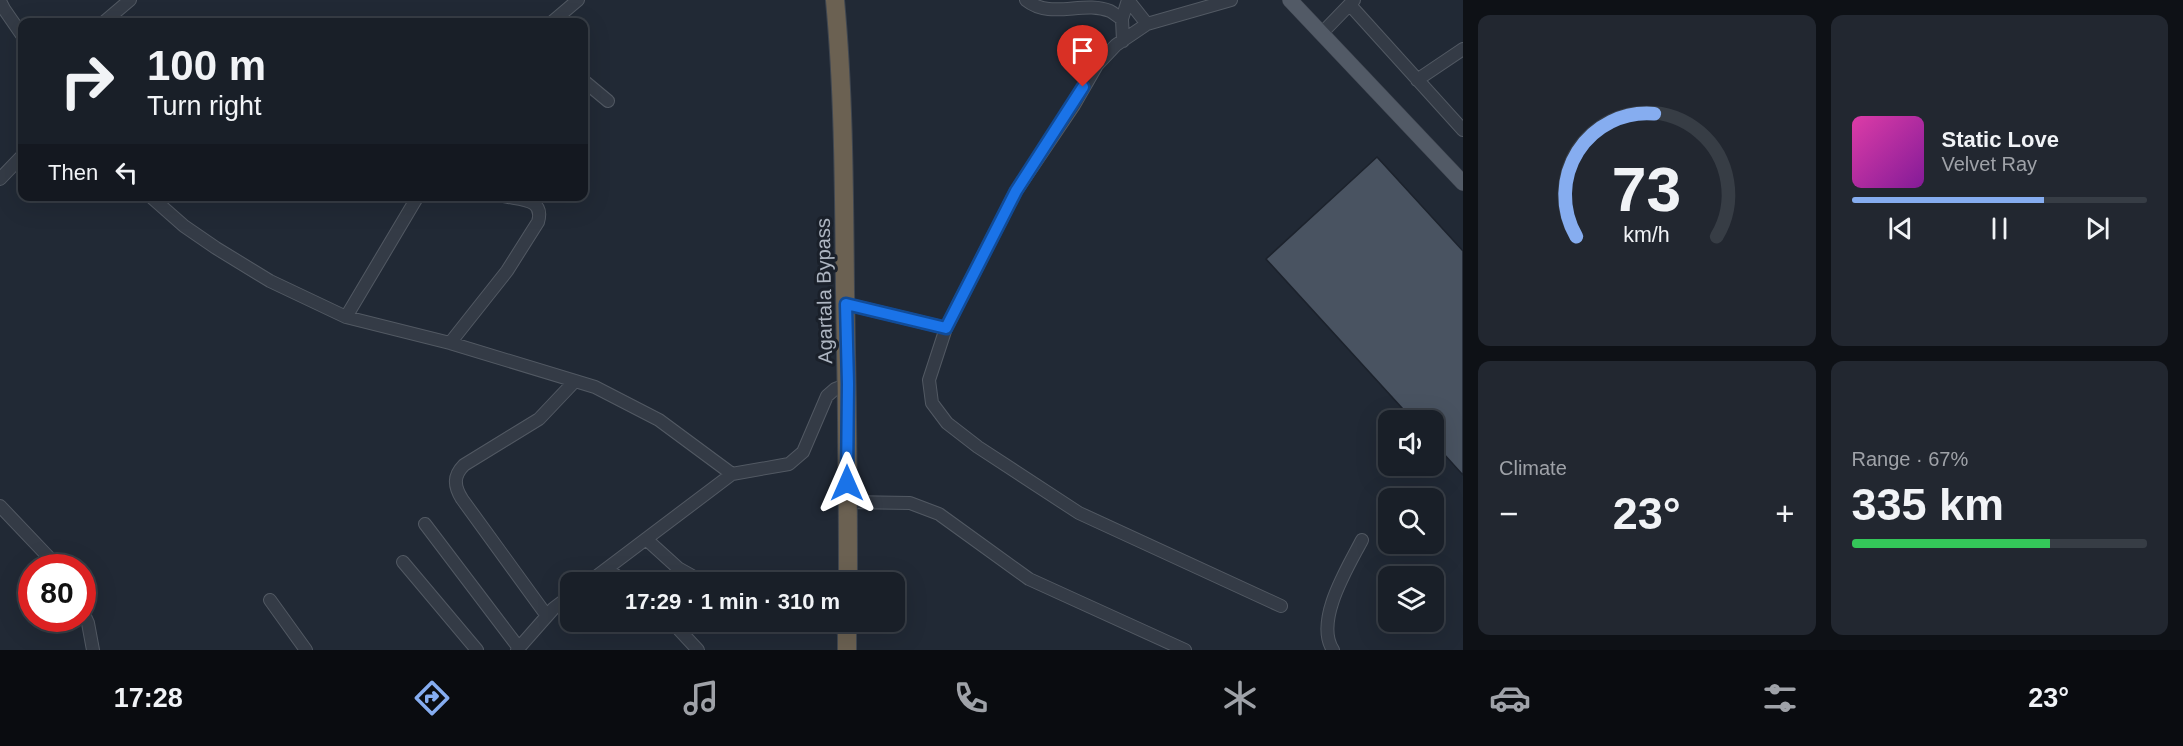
<!DOCTYPE html>
<meta charset="utf-8">
<style>
body{margin:0;font-family:Helvetica,sans-serif;background:#222730;color:#f1f3f6;height:100vh;display:flex;flex-direction:column;font-size:22px;white-space:nowrap}
*{box-sizing:border-box;margin:0}
p{font-size:20px;color:#9fa2a8}
.icon{flex:none;width:33px;height:33px;fill:none;stroke:currentColor;stroke-width:2;stroke-linecap:round;stroke-linejoin:round}
.map{position:relative;flex:1;overflow:hidden}
.drawer{display:flex;flex-direction:column;gap:15px;padding:15px;background:#0e1116;width:720px}
.drawer>*{flex:none}
.top-card{position:absolute;left:18px;top:18px;width:570px;height:183px;border-radius:12px;box-shadow:0 6px 24px #0002,0 0 0 2px #373d45;background:#191f28;color:#f1f3f6;overflow:hidden}
.fabs{position:absolute;left:1378px;top:410px;display:grid;gap:12px}
.fabs a{display:grid;place-items:center;width:66px;height:66px;border-radius:12px;background:#191f28;box-shadow:0 6px 24px #0002,0 0 0 2px #373d45;font-size:30px}
.speed{position:absolute;left:18px;top:554px;display:flex;gap:12px;font-size:30px;font-weight:700;text-align:center}
.speed>*{display:grid;place-content:center;width:78px;height:78px;border-radius:50%;background:#191f28;box-shadow:0 6px 24px #0002,0 0 0 2px #373d45;line-height:1}
.speed .limit{border:9px solid #d22;background:#fff;color:#111}
.pin{position:absolute;display:grid;place-items:center;width:51px;height:51px;color:#fff;margin:-62px -26px;border-radius:50% 50% 50% 0;rotate:-45deg;box-shadow:0 0 6px #0007}
.pin .icon{rotate:45deg}
.me{position:absolute;width:66px;margin:-33px;rotate:0deg;stroke-linejoin:round;filter:drop-shadow(0 0 4px #0008)}
.turn{display:flex;align-items:center;gap:21px;height:126px;padding:0 30px;font-size:27px}
.turn .icon{width:78px;height:78px;stroke-width:2.5}
.turn b{display:block;font-size:42px;line-height:51px}
.then{display:flex;align-items:center;height:57px;padding:0 30px;background:#0003;gap:12px;font-size:22px}
.big{font-size:45px;font-weight:800;line-height:1.1}
.drawer .tile{flex:1;display:flex;flex-direction:column;justify-content:center;gap:9px;min-width:0;padding:0 21px;border-radius:12px;background:#222730}
.drawer .dial{align-items:center;gap:0}
.dial svg{height:156px;overflow:visible;fill:none;stroke:#373d45;stroke-width:7;stroke-linecap:round;text-anchor:middle}
.dial text{fill:#f1f3f6;stroke:none}
.song{display:flex;align-items:center;gap:18px}
.cover{width:72px;height:72px;border-radius:9px;background:linear-gradient(135deg,hsl(320 70% 55%),hsl(290 70% 35%))}
.played{height:6px;border-radius:3px;background:linear-gradient(90deg,#86adf0 65%,#373d45 65%)}
.keys{display:flex;justify-content:space-around;direction:ltr}
.heat{display:flex;justify-content:space-between;align-items:center;font-size:33px;direction:ltr}
.charge{height:9px;border-radius:4px;background:linear-gradient(90deg,#34c759 67%,#373d45 0)}
.drawer .tiles{flex:1;display:grid;gap:15px;grid-template-columns:repeat(2,1fr)}
.trip{position:absolute;left:560px;top:572px;width:345px;height:60px;border-radius:12px;background:#191f28;box-shadow:0 6px 24px #0002,0 0 0 2px #373d45;font-weight:800;line-height:60px;text-align:center}
.dock{display:flex;height:96px;justify-content:space-around;align-items:center;background:#0a0c10;color:#9fa2a8}
.dock .icon{width:42px;height:42px}
.dock .current{color:#86adf0}
.dock b{font-size:27px;color:#f1f3f6}
main{display:flex;flex:1;min-height:0}
.map>svg:first-child{display:block}
</style>
<main>
<div class="map">
<svg width="1463" height="650" viewBox="0 0 1463 650">
<rect width="100%" height="100%" fill="#212935"/>
<path fill="#495361" stroke="#1c222c" stroke-width="1.5" d="M1377 157 1463 251V475L1434 443V420H1413L1266 259Z"/>
<g fill="none" stroke-linecap="round" stroke-linejoin="round">
<g stroke="#525963" stroke-width="14">
<path id="minor" d="M1026 0C1051 20 1083 0 1110 11 1114 13 1118 17 1122 19
M1128 0 1147 24
M1231 0 1147 24 1116 45 1097 65 1074 105 1016 191 946 328 929 380 932 403 947 423 978 447 1079 513 1281 606
M0 1 4 9 22 35
M1350 5 1463 130
M104 22 130 0
M552 22 578 0
M1322 33 1354 0
M1123 41 1122 19 1128 0
M1417 80 1463 49
M584 81 608 101
M0 179 22 156
M150 196 184 226 216 248 270 281 346 317 450 343 595 387 659 420 732 474 789 464 803 452 827 396 835 389 848 384
M846 304 946 328
M346 317 418 196
M450 343 507 271 538 222C545 198 520 200 503 196
M847 502 910 503 939 514 1029 579 1185 650
M0 506 58 567
M425 524 519 648
M646 539 678 568 703 582
M403 562 477 650
M607 569 625 582
M589 582 732 474
M270 600 306 650
M82 610 88 623 93 650
M547 616 462 499C454 486 453 476 464 465L539 419 575 381
M671 621 698 650
M818 621 847 630
M517 650 554 608 570 596
M1333 650C1314 621 1348 567 1362 540"/>
</g>
<g stroke="#3e444f" stroke-width="16">
<path id="major" d="M1290 0 1463 183"/>
</g>
<g stroke="#3f4650" stroke-width="20">
<path id="highway" d="M835 0C844 97 844 194 845 291 847 388 848 485 848 582
M847 650V621"/>
</g>
<use href="#minor" stroke="#343b46" stroke-width="12"/>
<use href="#major" stroke="#525a66" stroke-width="15"/>
<use href="#highway" stroke="#6b6152" stroke-width="18"/>
</g>
<g fill="none" stroke-linecap="round" stroke-linejoin="round">
<g stroke="#114b97" stroke-width="15">
<path id="route" d="M847 483 848 384 846 304 946 328 1016 191 1083 87"/>
</g>
<use href="#route" stroke="#1a73e8" stroke-width="10"/>
</g>
<g text-anchor="middle" stroke-width="6" stroke-linejoin="round" paint-order="stroke">
<g font-size="20" fill="#aeb6c2" stroke="#1a202a">
<text transform="translate(824 291) rotate(-91)" y="7">Agartala Bypass</text>
</g>
</g>
</svg>
<div class="fabs">
<a><svg class="icon" aria-label="sound" viewBox="0 0 24 24"><path d="M4 9h4l5-4v14l-5-4H4zM17 9q2 3 0 6"/></svg></a>
<a><svg class="icon" aria-label="search" viewBox="0 0 24 24"><circle cx="10" cy="10" r="6"/><path d="M15 15l6 6"/></svg></a>
<a><svg class="icon" aria-label="layers" viewBox="0 0 24 24"><path d="M12 4l9 5-9 5-9-5zM3 14l9 5 9-5"/></svg></a>
</div>
<div class="speed"><div class="limit">80</div></div>
<div class="pin" style="left:1083px;top:87px;background:#d93025"><svg class="icon" aria-label="arrive" viewBox="0 0 24 24"><path d="M6 21V4h12l-3 4 3 4H6"/></svg></div>
<svg class="me" style="left:847px;top:483px" viewBox="-20 -20 40 40"><path d="M0-17L14 15 0 8-14 15z" fill="#1a73e8" stroke="#fff" stroke-width="4"/></svg>
<div class="trip">17:29 · 1 min · 310 m</div>
<div class="top-card">
<div class="turn"><svg class="icon" aria-label="right" viewBox="0 0 24 24"><path d="M7 20v-9h11M14 6l5 5-5 5"/></svg><div><b>100 m</b>Turn right</div></div>
<div class="then">Then<svg class="icon" aria-label="left" viewBox="0 0 24 24"><path d="M17 20v-9H6M10 6l-5 5 5 5"/></svg></div>
</div>
</div>
<section class="drawer">
<div class="tiles">
<div class="tile dial"><svg viewBox="0 0 100 80">
<path d="M14 69A42 42 0 1 1 86 69"/>
<path d="M14 69A42 42 0 0 1 54 6" stroke="#86adf0"/>
<text x="50" y="56" font-size="32" font-weight="700">73</text>
<text x="50" y="72" font-size="11">km/h</text>
</svg></div>
<div class="tile">
<div class="song"><i class="cover"></i><div><b>Static Love</b><p>Velvet Ray</p></div></div>
<div class="played"></div>
<div class="keys"><svg class="icon" aria-label="previous" viewBox="0 0 24 24"><path d="M18 5L8 12l10 7zM5 5v14"/></svg><svg class="icon" aria-label="pause" viewBox="0 0 24 24"><path d="M8 5v14M16 5v14"/></svg><svg class="icon" aria-label="next" viewBox="0 0 24 24"><path d="M6 5l10 7-10 7zM19 5v14"/></svg></div>
</div>
<div class="tile"><p>Climate</p>
<div class="heat"><a>−</a><b class="big">23°</b><a>+</a></div>
</div>
<div class="tile"><p>Range · 67%</p><b class="big">335 km</b><div class="charge"></div></div>
</div>
</section>
</main>
<nav class="dock">
<b>17:28</b>
<svg class="icon current" aria-label="directions" viewBox="0 0 24 24"><path d="M12 3l9 9-9 9-9-9zM9 14v-3h6M13 9l2 2-2 2"/></svg>
<svg class="icon" aria-label="music" viewBox="0 0 24 24"><path d="M9 18V5l10-2v13"/><circle cx="6" cy="18" r="3"/><circle cx="16" cy="16" r="3"/></svg>
<svg class="icon" aria-label="phone" viewBox="0 0 24 24"><path d="M5 4h4l2 5-3 2q2 4 5 5l2-3 5 2v4C11 20 4 13 5 4z"/></svg>
<svg class="icon" aria-label="climate" viewBox="0 0 24 24"><path d="M12 3v18M4 7l16 10M4 17L20 7"/></svg>
<svg class="icon" aria-label="car" viewBox="0 0 24 24"><path d="M5 17H2v-5l4-1 3-4h7l3 4 3 1v5h-3M9 17h6M6 11h13"/><circle cx="7" cy="17" r="2"/><circle cx="17" cy="17" r="2"/></svg>
<svg class="icon" aria-label="filters" viewBox="0 0 24 24"><path d="M4 7h16M4 17h16"/><circle cx="9" cy="7" r="2"/><circle cx="15" cy="17" r="2"/></svg>
<b>23°</b>
</nav>
